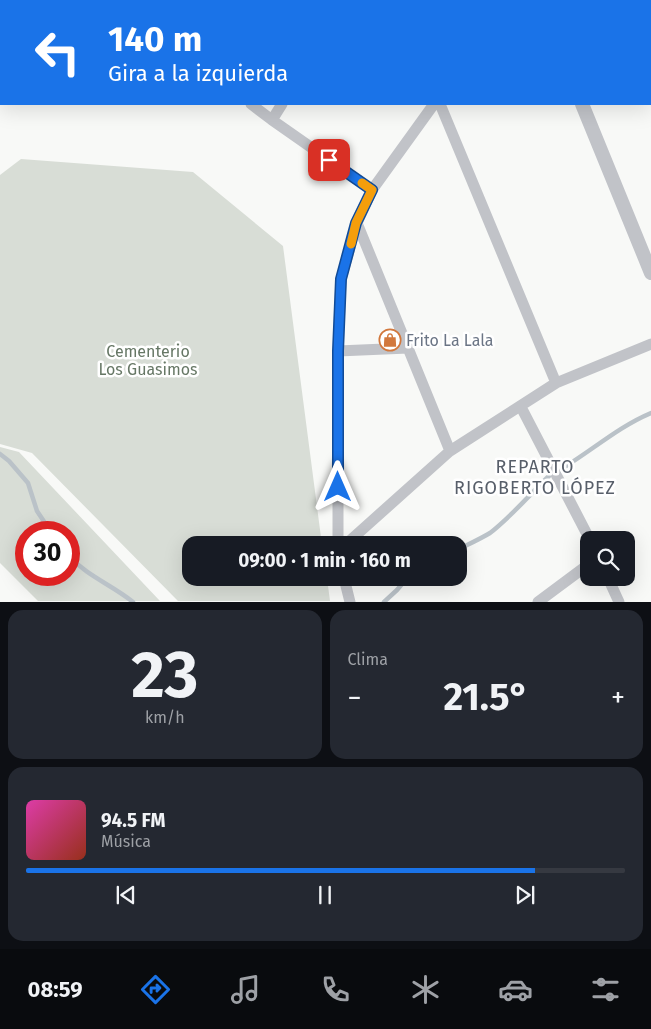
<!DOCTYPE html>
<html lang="es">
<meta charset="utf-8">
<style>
body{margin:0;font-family:"Fira Sans",sans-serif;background:#242831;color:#f1f3f6;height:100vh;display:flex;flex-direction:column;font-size:19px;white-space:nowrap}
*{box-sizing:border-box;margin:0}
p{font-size:16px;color:#9ea1a6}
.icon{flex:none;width:28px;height:28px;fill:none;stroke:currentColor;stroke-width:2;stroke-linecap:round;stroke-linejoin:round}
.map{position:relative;height:602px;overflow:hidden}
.drawer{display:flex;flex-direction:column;gap:8px;padding:8px;background:#0d0f14;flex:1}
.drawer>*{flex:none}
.top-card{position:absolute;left:0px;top:0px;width:651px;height:105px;box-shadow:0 5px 20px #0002;background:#1a73e8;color:#fff;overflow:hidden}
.buttons{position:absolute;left:580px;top:531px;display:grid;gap:10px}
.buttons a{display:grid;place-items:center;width:55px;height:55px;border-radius:10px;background:#171b24;box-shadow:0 5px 20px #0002;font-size:25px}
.speed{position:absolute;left:15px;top:521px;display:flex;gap:10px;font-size:25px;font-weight:700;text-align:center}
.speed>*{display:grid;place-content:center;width:65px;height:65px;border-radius:50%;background:#171b24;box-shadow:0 5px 20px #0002;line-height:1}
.speed .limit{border:8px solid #d22;background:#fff;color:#111}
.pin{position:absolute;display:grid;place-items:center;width:42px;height:42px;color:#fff;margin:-21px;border-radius:10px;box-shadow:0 2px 8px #0006}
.me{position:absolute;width:55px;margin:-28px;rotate:0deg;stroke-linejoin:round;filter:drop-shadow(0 0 4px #0008)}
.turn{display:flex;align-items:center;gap:18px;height:105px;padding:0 25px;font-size:22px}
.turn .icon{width:65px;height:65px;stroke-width:2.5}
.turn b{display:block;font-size:35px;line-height:42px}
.big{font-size:38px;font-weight:700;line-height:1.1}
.drawer .tile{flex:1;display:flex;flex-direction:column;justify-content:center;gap:8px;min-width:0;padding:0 18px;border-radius:15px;background:#242831}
.drawer .dial{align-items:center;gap:0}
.dial b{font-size:65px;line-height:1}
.song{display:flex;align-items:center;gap:15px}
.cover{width:60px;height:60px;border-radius:8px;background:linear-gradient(135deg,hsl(320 70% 55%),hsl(10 70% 35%))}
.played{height:5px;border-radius:2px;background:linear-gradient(90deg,#1a73e8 85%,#363941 85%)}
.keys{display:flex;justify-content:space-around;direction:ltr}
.heat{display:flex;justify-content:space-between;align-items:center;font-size:28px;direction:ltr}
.drawer .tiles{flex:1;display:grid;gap:8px;grid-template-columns:1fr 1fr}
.tile:last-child{grid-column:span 2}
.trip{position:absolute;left:182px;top:536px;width:285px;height:50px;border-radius:15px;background:#171b24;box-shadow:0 5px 20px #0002;font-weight:700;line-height:50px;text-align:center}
.dock{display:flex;height:80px;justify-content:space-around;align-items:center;background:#090b0e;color:#9ea1a6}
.dock .icon{width:35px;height:35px}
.dock .active{color:#1a73e8}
.dock b{font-size:22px;color:#f1f3f6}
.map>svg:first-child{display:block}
</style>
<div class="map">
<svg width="651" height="602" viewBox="0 0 651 602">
<rect width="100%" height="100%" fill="#f8f9f7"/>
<path fill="#d8ddd6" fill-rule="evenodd" d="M21 159 193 172 283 246 322 545H191V578H327L330 601H178L32 453 0 444V175Z
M0 447 19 452 160 601H38L0 563ZM26 532H69V575H26Z"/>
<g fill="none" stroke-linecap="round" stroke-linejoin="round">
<path stroke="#bac2c8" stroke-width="4.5" d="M0 454 9 461 28 483 37 511 51 532
M566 466C595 448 620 426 651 413
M459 549C469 544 480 539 490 533 512 516 529 495 549 476
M69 556C87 576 112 585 133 602
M384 602 397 590 407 578"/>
<path stroke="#c1c3c8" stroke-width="11" d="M154 0 155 1
M330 0 332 1
M638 0 639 1
M349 1 350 0
M650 15H651
M251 104 272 120 372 190
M440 104 556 383
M272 120 282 104
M357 223 450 451
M338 351 408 348
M521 407 590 540
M338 545V351L341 279 357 223 372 190 434 104
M345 545 450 451 556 383 651 344
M344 578 350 602
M608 578 619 602
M538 602 589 564"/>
<path stroke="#c1c3c8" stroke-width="14" d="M539 0 540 1
M582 104 651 273"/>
</g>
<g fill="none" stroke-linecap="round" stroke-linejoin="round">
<g stroke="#114b97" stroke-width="12">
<path id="route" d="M329 160 372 190 356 223 341 279 338 351V487"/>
</g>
<use href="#route" stroke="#1a73e8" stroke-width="9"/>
<path stroke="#f59e0b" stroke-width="9" d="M351 244 356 223 372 190 362 183"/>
</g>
<defs>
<g id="shop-ring" transform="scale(1.125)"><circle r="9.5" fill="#fff" stroke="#d2783d" stroke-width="1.5"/><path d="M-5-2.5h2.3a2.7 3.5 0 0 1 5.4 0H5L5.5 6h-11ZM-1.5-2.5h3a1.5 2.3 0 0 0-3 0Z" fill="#d2783d"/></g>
</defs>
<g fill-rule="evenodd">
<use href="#shop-ring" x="390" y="340"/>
</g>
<g text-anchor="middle" stroke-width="5" stroke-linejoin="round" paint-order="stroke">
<g font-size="16" fill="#6b7585" stroke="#fff" text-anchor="start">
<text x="406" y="346">Frito La Lala</text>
</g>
<g font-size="16" fill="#667765" stroke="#fff">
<text x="148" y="357">Cementerio<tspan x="148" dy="18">Los Guasimos</tspan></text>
</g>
<g font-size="18" letter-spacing="1" fill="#585f6a" stroke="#fff">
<text x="535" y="473">REPARTO<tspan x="535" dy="21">RIGOBERTO LÓPEZ</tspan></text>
</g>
</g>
</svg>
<div class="buttons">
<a><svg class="icon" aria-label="search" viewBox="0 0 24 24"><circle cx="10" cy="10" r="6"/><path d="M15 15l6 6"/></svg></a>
</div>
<div class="speed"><div class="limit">30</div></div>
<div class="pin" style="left:329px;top:160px;background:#d93025"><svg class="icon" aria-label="arrive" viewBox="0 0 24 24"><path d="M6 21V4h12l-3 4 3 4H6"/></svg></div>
<svg class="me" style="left:338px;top:487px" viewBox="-20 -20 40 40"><path d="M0-17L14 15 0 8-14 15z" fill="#1a73e8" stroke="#fff" stroke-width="4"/></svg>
<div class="trip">09:00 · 1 min · 160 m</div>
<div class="top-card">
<div class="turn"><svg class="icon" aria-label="left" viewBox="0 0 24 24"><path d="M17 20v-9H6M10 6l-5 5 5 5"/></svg><div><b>140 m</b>Gira a la izquierda</div></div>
</div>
</div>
<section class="drawer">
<div class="tiles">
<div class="tile dial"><b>23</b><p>km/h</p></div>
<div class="tile"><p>Clima</p>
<div class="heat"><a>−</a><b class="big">21.5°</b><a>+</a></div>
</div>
<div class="tile">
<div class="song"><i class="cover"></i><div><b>94.5 FM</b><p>Música</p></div></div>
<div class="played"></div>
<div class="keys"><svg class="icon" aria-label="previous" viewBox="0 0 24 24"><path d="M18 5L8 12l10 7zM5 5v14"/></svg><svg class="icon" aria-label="pause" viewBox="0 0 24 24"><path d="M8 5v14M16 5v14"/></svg><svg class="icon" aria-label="next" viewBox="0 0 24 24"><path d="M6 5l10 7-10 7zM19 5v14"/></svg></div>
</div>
</div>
</section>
<nav class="dock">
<b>08:59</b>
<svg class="icon active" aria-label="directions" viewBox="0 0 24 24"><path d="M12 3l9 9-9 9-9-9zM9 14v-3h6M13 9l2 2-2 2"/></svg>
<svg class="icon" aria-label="music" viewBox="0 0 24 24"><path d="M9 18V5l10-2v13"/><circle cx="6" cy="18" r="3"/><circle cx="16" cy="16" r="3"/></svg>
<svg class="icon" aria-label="phone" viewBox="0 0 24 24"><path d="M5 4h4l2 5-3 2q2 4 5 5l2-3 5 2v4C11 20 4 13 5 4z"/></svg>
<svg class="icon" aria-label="climate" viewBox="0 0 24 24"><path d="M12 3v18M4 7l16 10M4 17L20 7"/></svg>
<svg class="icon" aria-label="car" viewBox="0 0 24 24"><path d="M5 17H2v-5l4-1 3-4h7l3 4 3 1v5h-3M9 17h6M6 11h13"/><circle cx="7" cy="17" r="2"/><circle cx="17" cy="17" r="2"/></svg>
<svg class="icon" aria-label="filters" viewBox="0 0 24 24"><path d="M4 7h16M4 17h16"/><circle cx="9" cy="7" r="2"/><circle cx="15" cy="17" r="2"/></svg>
</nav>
